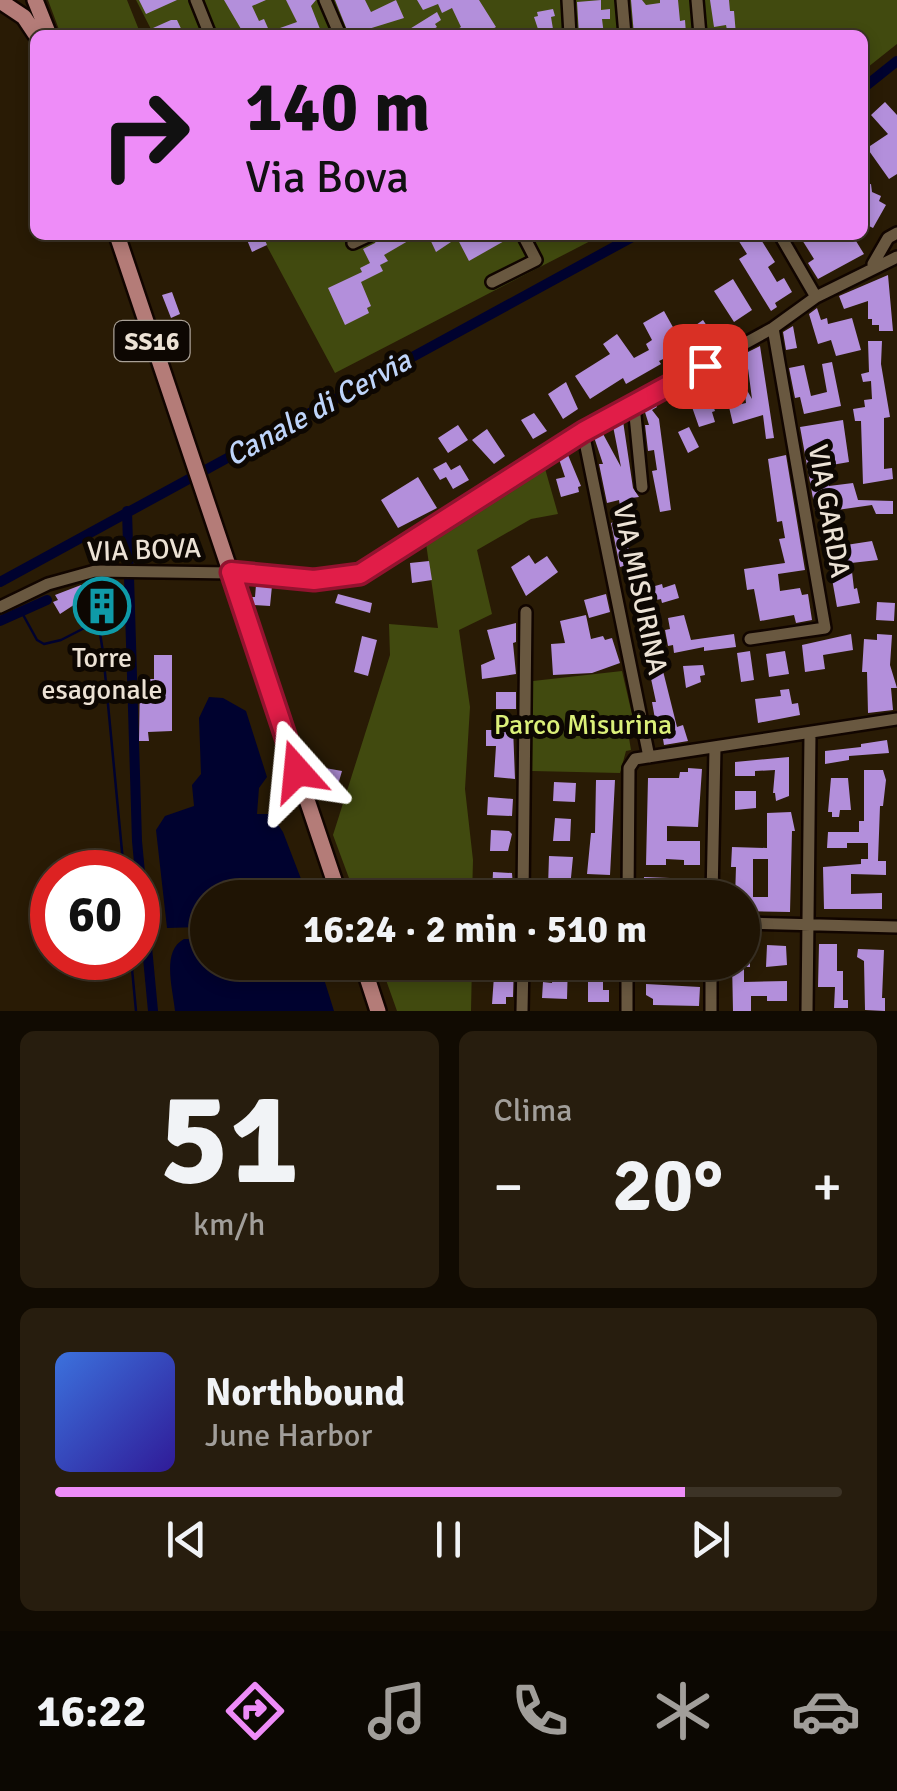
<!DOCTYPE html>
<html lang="it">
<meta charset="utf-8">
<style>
body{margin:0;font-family:Signika,sans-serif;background:#271d0e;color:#f1f3f6;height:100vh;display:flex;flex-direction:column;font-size:38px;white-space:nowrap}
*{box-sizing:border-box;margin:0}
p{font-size:32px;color:#a19e9a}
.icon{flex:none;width:55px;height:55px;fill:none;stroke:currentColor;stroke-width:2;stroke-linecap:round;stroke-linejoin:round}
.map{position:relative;height:1011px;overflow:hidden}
.drawer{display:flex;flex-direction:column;gap:20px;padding:20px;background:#110b02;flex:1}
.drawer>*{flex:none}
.banner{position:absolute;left:30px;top:30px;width:838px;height:210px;border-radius:15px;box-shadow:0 5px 15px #0003,0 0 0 2px #3c3326;background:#ee8cf8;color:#111;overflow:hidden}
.speed{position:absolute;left:30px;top:850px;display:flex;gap:20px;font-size:50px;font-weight:700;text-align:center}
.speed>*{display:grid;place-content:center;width:130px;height:130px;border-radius:50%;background:#1f1404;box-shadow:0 5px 15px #0003,0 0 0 2px #3c3326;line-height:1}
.speed .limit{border:15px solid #d22;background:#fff;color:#111}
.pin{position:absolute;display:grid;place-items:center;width:85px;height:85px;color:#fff;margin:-42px;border-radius:20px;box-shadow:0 5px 15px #0006}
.me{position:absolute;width:110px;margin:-55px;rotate:342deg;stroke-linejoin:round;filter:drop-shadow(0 0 8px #0008)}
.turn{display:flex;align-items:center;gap:35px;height:210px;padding:0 50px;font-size:45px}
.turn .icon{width:130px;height:130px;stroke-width:2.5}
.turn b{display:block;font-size:70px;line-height:85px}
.big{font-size:75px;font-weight:700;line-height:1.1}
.drawer .card{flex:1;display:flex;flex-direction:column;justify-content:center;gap:15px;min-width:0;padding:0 35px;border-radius:15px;background:#271d0e}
.drawer .dial{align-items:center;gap:0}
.dial b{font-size:130px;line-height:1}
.song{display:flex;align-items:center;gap:30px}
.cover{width:120px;height:120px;border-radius:15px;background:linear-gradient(135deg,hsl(220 70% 55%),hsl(250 70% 35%))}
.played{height:10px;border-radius:5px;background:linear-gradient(90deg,#ee8cf8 80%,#3c3326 80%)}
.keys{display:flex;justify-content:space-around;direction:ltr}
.heat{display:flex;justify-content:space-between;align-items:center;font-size:55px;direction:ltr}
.drawer .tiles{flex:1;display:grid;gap:20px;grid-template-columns:1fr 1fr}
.card:last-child{grid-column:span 2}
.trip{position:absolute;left:190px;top:880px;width:570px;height:100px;border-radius:50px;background:#1f1404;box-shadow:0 5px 15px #0003,0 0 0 2px #3c3326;font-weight:700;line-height:100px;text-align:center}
.menu{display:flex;height:160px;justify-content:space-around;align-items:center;background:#0c0802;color:#a19e9a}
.menu .icon{width:70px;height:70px}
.menu .selected{color:#ee8cf8}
.menu b{font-size:45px;color:#f1f3f6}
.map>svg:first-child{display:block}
</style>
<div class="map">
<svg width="897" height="1011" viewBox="0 0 897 1011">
<rect width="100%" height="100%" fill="#291b05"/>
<path fill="#414a0f" d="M48 0H127L141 35H61Z
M136 0H897V44L863 71 862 35H154Z
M261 235H602L335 373Z
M544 465 558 514 531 519 477 550 492 614 459 630 470 707 465 789 473 860 472 897H356L333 835 390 655 389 624 438 628 425 536Z
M622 671 637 736 629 738 631 750 626 751 620 773 532 771 533 681Z
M380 963H472L471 1011H397Z"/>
<path fill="#00022f" d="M209 697 223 698 246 711 267 777 259 788 257 814H271L283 832 308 897 207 895 202 904 206 918 200 927 167 928 156 830 165 816 194 806 192 785 201 774 199 718Z
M184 939H207L208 962 319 963 334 1011H175C173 989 161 951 184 939Z"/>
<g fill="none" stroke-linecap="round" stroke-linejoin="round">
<path stroke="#00022f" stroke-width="2.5" d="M21 611 37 640 44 644 61 640 98 621 103 652 124 872
M131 958 136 1011"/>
<path stroke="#00022f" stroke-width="10" d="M862 89 897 61
M127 511 137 841 153 1011
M0 582 636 235
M0 621 47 600"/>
</g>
<path fill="#b38fdb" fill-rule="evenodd" d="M139 0H177L146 14Z
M224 0H266L252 6 259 21 264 19 271 35H229L241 29Z
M286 0H316L311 6 320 29 306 35H282L280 28 297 22Z
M335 0H365L371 12 396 0 404 18 349 35Z
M417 0H479L496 27 483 35H448L461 27 452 8 442 13 438 4 423 10Z
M601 0V10L610 9V19H602L604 35H579L577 2Z
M631 0H642L646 5 660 3V0H678L680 21 685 20 686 34 634 35Z
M710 0H729L730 11H734L736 35H728L726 25 714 27Z
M553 9 555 16 551 17 554 35H540L534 17 538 16 537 12Z
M437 12 441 20 435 24 437 27 424 35H400Z
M171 20H177L184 35H157L153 28Z
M885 102 897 115V174L889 179 867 148 888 134 871 115Z
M871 184 872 192 881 196 879 201 886 205 873 228 867 225 862 213V185Z
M245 235H263L267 245 252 252Z
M404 235 408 241 384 255 388 261 380 265 383 271 361 282 371 306 367 308 369 313 345 325 328 288 362 272 360 268 370 263 363 249 375 243 379 236Z
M428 235H504L506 240 469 261 457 238 436 252Z
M735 235H758L775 262 768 267 777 282 784 278 792 292 775 303 777 307 771 311 739 259 747 254Z
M799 235H864L856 241 864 254 818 279 808 263 814 259Z
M888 275 893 331H879V325H872V319H868V301L844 309 839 296Z
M733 279 752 310 734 322 714 291Z
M172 292 180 314 171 318 162 295Z
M817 308 821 320 827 318 828 324 852 318 861 350 836 356 831 340 818 344 809 314Z
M664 311 674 329 678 327 682 335 703 320 713 335 659 361 661 364 626 384 623 378 590 399 575 376 610 354 603 344 617 334 634 358 649 350 646 344 652 340 643 323Z
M793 326 797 348 786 350 783 332Z
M868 341H882L881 364 890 417 884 418V469L892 468 893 479 863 484 861 421H855L853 409 865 407 864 400 872 399 871 381 863 382 861 374 869 372Z
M760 346 774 438 766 439 763 415 733 424 729 407 746 403 744 385 752 399 746 353Z
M732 362 742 381 731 386 729 382 708 391 715 411 712 412 715 422 699 427 685 387 720 372 718 369Z
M832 362 841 406 804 414 800 397 795 398 789 368 804 365 811 396 827 392 822 364Z
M566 382 578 409 563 419 548 394Z
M655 403 657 407 652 410 659 419 671 510 660 512 652 471 657 470 654 450 648 451 645 425H649L644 409Z
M534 413 547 431 533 439 521 420Z
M843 420 849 462 826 466 829 486 853 483 858 500 893 501V514H876L872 505 837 510 843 541 846 545 872 541 878 560 851 563 854 589 857 588 860 603 837 607 832 579 836 578 832 557 827 558 821 514 816 515 800 427Z
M623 421 633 488 639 497 631 498 636 540 627 542 632 564 620 567 611 523 622 519 619 500 607 503 599 464H603L594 437 602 432 621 467 613 426Z
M458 425 468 440 448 453 438 438Z
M689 427 699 447 688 453 678 432Z
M487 429 505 456 494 464 472 440Z
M568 455 581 486 578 487 579 492 561 497 556 479 565 477 559 459Z
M786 455 805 570 778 574 780 591 800 588 802 595 808 594 812 620 796 623 794 615 760 621 754 589 747 590 744 569 785 563 779 539 785 538 782 521 777 522 768 459Z
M446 462 451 470 460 465 469 480 453 489 446 477 440 480 433 469Z
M418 477 437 508 398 528 381 500Z
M529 555 535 564 547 556 558 572 526 596 511 567Z
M429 561 432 580 412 583 410 563Z
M662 584 663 588 675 584 679 598 662 603 661 599 651 601 648 588Z
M81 585 89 590 84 593 86 597 60 614 53 602 58 600 55 595Z
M256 585 272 586 270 606 253 605 251 597H255Z
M338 594 372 603 370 613 335 603Z
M606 594 610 612 589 618 584 600Z
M877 602 895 603 894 621 876 620Z
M586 615 591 639 603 636 605 640 612 638 620 663 592 673 553 675 551 644 565 643 560 621Z
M684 615 691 640 734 634 736 647 704 651V647L674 653 673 645 668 646 665 630 670 629 668 618Z
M516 623V642L513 643 516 674 482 679 481 665 495 659 487 630Z
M851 634 853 650 823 655 825 669 805 672 802 645Z
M877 634 892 635 890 665 897 688H891L893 710 868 713 867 672H862L864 639 877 640Z
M362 636 377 640 368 676 354 672Z
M750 651 754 680 741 682 737 653Z
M785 651 789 674 769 677 766 654Z
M154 655H172V731L148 732 149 741H139L140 679H154Z
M703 665 705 675 700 676 701 682 686 688 683 666Z
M663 671 677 727 683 725 688 741 664 745 662 733 670 730 667 717 655 719 652 702H656L650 674Z
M789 689 792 704 798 703 800 715 758 723 755 699 781 696 780 690Z
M496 692H516V709H496Z
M498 727H513L515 779 494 777 496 746H486V730H498Z
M887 740 889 753 849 756V760L825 764V751L861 747V744Z
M789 757V796L776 801 775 793H773L775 770 755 771V776H735V762Z
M314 766 342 771 335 795 323 793V787L316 786Z
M688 768 702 769 698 827 667 826V841H700V865H684V860L666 859V865H646L648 778H679L680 772H688Z
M864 770H883L886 780 883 806H880L878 861H886V875L851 874V894L882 893V909H824L823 867 861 864V859H868V843H847V848H827L828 832H859V821H864Z
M831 778H848L851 810H840L839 817H832V812H828Z
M596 780H615L610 875 587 874 591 833H595Z
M554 782 576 783 575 802 553 801Z
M735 791H756V808L735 810Z
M488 797 513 799 512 816 487 815Z
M791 812 795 831H792L790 912 742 911V898H735L736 867H731L732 847 767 848V813ZM753 859H768V897H753Z
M555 818 571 819 570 841H553Z
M491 830 509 831 512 834 508 851H490Z
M549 856 573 857 569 898H544V887H548Z
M493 872 512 873 513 887H510V894L492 893Z
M644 877 696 879V895L644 894Z
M819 944H837V971H843V1000H848V1008H834L835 987H818Z
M767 945 786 946 787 965 766 967Z
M858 949 884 950 882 998H885V1011L865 1010 864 961 857 957Z
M742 952H750V967H744V982L787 981V1001H767V996H751V1011H733L732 962H742Z
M495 962 514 963 513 997H506V1004H492Z
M553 962H568L567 999 542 998 543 982 552 983Z
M588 962H603V990H609V1002H588Z
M646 984 700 987 699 1006 653 1005V999L646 995Z"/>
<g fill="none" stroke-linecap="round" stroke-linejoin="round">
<g stroke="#110500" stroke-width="16">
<path id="minor" d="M196 0 210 35
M325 0 340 35
M568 0 570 35
M622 0 625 35
M697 0 700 35
M780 235 816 297
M353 243 370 235
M873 264 888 238 897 233
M492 282 536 260 523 235
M634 405 642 487
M583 432 649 757
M0 607 48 584 95 571 231 573 314 580 360 574 583 432 773 328 816 297 897 257
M750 639 825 628 773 328
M523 898 526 612
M628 898 629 768 635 759 897 719
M712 898 715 748
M742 923 897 927
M711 962V1011
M522 1011 523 962
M627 1011V962
M807 1011 810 734"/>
</g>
<g stroke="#110500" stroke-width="20">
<path id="major" d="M35 0 49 35
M0 1 24 17 36 35
M117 235 340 898
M362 962 378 1011"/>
</g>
<use href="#minor" stroke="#695840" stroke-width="11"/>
<use href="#major" stroke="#b47c78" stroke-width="15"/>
</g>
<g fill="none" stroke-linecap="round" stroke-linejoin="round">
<g stroke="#92132f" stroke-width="25">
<path id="route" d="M297 771 231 572 314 580 360 574 583 432 705 366"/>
</g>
<use href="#route" stroke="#e11d48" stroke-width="18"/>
</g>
<defs>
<g id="building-ring" transform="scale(2.875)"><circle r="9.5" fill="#0d0702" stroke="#0f9aa8" stroke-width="1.5"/><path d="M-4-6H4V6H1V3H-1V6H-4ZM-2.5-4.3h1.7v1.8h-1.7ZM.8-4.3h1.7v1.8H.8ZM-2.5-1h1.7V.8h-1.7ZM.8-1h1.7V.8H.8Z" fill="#0f9aa8"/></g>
</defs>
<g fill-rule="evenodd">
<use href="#building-ring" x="102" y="606"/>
</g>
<g text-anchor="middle" stroke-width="10" stroke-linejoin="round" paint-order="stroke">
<rect fill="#0d0702" stroke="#a9a096" stroke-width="2.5" x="114.5" y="321" width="75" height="40" rx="8"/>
<g font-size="25" font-weight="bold" fill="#ece2d5">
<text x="152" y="350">SS16</text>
</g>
<g font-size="28" fill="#ece2d5" stroke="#0d0702">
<text transform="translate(830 511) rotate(80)" y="10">VIA GARDA</text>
<text transform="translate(144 549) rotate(-2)" y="10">VIA BOVA</text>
<text transform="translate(641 589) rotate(78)" y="10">VIA MISURINA</text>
</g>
<g font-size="28" fill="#ece2d5" stroke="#0d0702">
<text x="102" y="667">Torre<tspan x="102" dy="32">esagonale</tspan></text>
</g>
<g font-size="28" fill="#dbef79" stroke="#0d0702">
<text x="583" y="734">Parco Misurina</text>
</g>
<g font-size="30" font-style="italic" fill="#bed4fa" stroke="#0d0702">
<text transform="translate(318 408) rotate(-29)" y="10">Canale di Cervia</text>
</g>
</g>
</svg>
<div class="speed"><div class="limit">60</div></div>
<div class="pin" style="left:705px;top:366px;background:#d93025"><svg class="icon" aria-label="arrive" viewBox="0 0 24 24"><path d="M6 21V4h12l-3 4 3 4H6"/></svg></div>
<svg class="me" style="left:297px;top:771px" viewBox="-20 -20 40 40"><path d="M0-17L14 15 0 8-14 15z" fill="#e11d48" stroke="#fff" stroke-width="4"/></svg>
<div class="trip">16:24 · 2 min · 510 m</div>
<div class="banner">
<div class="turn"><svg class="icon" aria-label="right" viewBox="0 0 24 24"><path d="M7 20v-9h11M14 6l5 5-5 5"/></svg><div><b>140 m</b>Via Bova</div></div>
</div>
</div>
<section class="drawer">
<div class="tiles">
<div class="card dial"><b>51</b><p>km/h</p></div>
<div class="card"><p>Clima</p>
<div class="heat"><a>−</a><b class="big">20°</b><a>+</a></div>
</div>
<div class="card">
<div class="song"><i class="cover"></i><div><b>Northbound</b><p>June Harbor</p></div></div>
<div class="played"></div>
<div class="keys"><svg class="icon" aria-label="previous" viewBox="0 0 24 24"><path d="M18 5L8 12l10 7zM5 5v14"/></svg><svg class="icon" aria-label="pause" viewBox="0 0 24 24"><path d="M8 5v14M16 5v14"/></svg><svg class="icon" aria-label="next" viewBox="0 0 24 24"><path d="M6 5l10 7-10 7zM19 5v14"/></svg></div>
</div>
</div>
</section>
<nav class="menu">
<b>16:22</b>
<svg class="icon selected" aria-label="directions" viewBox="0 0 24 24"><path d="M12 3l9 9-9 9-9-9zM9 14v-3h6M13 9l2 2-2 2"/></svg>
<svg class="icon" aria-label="music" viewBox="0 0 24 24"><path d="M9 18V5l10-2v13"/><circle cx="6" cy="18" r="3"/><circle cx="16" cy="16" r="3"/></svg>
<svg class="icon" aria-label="phone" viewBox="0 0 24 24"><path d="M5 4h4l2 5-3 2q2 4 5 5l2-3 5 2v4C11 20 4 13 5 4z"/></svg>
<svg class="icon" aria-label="climate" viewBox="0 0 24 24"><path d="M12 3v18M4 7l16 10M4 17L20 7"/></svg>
<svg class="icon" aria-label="car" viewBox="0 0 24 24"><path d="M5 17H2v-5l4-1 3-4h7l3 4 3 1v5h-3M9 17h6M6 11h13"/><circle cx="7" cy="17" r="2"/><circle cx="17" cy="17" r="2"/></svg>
</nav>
